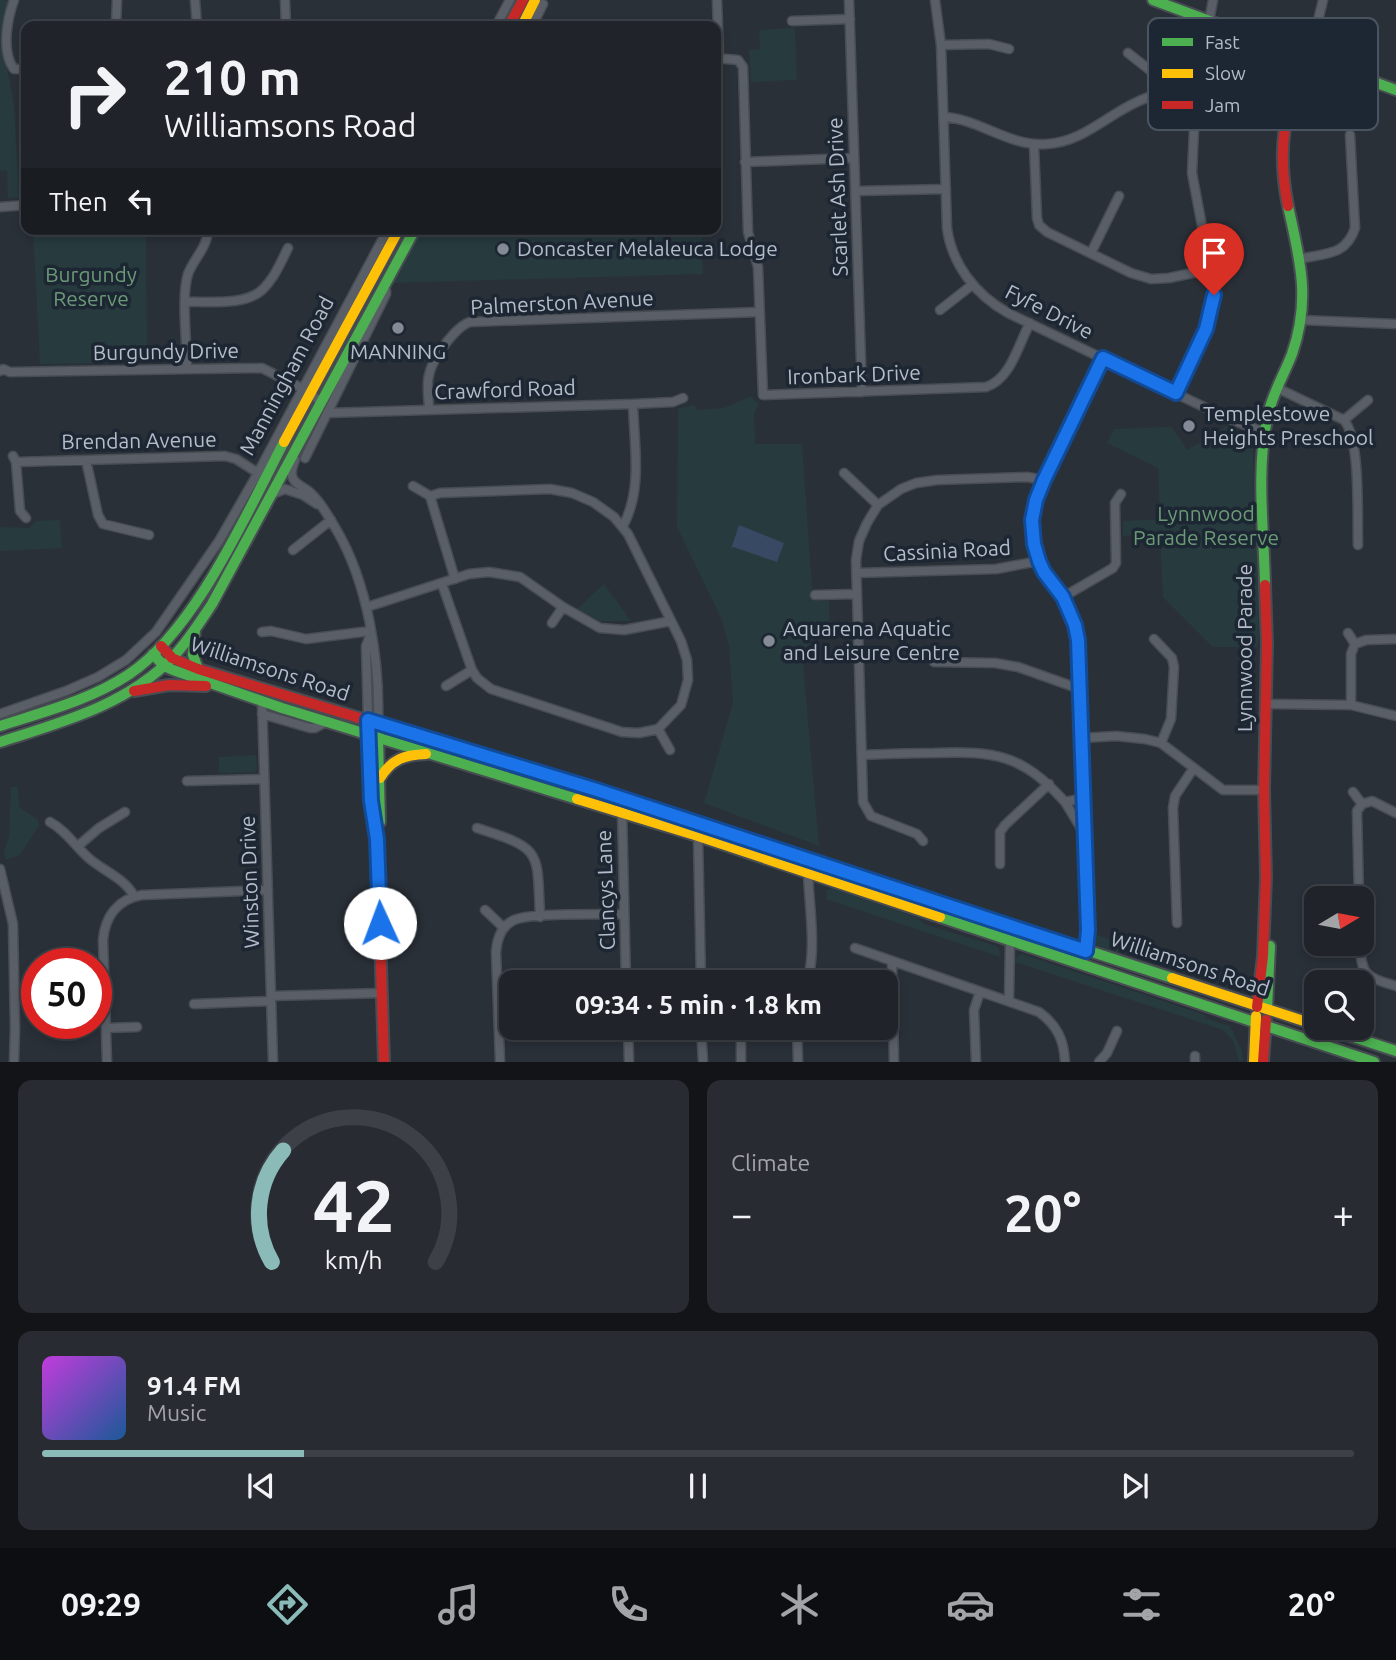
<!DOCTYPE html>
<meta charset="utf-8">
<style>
body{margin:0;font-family:Ubuntu,sans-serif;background:#282c32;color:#f1f3f6;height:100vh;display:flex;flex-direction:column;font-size:26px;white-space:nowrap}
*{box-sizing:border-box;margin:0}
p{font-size:23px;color:#a2a4a8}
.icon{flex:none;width:38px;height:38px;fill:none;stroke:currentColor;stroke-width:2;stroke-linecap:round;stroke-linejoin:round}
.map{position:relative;height:1062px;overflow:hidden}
.panel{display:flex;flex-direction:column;gap:18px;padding:18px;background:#121417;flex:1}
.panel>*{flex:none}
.banner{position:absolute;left:21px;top:21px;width:700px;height:214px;border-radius:14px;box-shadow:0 4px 10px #0003,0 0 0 2px #3d4147;background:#20242a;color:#f1f3f6;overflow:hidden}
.needle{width:46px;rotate:80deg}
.buttons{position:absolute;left:1304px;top:886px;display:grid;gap:14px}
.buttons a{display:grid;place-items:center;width:70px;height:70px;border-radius:14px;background:#20242a;box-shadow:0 4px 10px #0003,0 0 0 2px #3d4147;font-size:35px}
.speed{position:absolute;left:21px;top:948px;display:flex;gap:14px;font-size:35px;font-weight:700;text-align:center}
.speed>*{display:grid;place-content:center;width:91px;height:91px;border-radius:50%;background:#20242a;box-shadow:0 4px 10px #0003,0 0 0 2px #3d4147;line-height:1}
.speed .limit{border:10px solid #d22;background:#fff;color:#111}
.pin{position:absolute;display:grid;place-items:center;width:60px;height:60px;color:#fff;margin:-72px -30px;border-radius:50% 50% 50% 0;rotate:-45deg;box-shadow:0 0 7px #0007}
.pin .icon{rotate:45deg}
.me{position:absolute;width:77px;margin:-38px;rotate:358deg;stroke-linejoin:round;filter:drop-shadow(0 0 5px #0008)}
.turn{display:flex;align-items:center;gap:24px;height:147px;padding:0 28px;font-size:32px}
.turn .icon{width:91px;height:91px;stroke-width:2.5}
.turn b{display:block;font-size:49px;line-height:60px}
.then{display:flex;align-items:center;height:66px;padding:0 28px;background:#0003;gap:14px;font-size:26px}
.big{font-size:52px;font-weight:700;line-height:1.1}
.panel .widget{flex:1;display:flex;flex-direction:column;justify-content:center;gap:10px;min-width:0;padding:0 24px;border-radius:14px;background:#282c32}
.panel .dial{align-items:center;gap:0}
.dial svg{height:182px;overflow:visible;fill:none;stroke:#3d4147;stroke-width:7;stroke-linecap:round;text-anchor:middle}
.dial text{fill:#f1f3f6;stroke:none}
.song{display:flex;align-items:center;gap:21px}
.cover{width:84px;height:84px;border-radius:10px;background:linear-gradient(135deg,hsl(290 70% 55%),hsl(210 70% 35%))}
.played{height:7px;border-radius:4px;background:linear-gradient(90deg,#8bbbb9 20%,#3d4147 20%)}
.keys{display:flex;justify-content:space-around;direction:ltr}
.heat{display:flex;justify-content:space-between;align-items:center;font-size:38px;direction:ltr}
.panel .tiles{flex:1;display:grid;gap:18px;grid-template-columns:1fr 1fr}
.widget:last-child{grid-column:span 2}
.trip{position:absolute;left:499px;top:970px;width:399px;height:70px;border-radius:14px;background:#20242a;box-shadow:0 4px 10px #0003,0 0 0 2px #3d4147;font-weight:700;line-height:70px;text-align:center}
.menu{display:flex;height:112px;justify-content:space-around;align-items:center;background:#0d0e11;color:#a2a4a8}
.menu .icon{width:49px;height:49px}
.menu .active{color:#8bbbb9}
.menu b{font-size:32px;color:#f1f3f6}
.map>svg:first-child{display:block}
</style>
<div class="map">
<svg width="1396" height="1062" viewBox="0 0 1396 1062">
<rect width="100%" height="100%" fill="#2a3038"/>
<path fill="#273a3e" d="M0 0H11L5 57 14 104 19 197 8 198 7 171 0 170Z
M795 28 797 80 751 82 749 50 760 49 759 30Z
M146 229 147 362 40 364 33 230Z
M414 229H701L703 274 393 283 388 279Z
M751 396 759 405 754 413 755 444H802L813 601H829L830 631 813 634 803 663 819 846 704 803 733 703 729 647 722 620 677 527 678 409 694 405 697 410 724 408Z
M1227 426 1250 437 1253 441 1254 535 1257 537 1259 638 1257 647H1213L1163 597 1160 535 1123 536V521L1160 519 1158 468 1107 443 1114 429 1172 427 1187 450Z
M60 520 62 548 0 551V527L29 528 36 521Z
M604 584 631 621H601L577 609Z
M256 755 257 769 255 772 219 773V757Z
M11 787H18L19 807 38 820 39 825 20 855 6 860 4 850 9 837Z
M832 888 918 918 924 924 999 947 1000 957 826 899 827 890Z
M1094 934 1247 984 1245 989 1202 974 1179 971 1134 954 1119 953 1097 947Z
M1022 954 1205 1015V1018L1230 1026 1242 1051 1243 1061H1239L1234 1042 1223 1030 1015 962 1017 956Z"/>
<path fill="#384963" d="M739 525 784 543 777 562 733 547 731 549Z"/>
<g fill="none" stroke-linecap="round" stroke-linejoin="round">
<g stroke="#484c53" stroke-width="11">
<path id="street" d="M14 0C7 19 1 52 14 69H26
M195 0 197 26
M285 0 286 26
M717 0 719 58
M849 0 862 392
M935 0 941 45 947 228C952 265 976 295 1008 313L1227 418 1264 432
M792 21 850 19
M1209 21 1213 0
M116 26 117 0
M496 26 510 0
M532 26 543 4
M941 45 989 44 1009 49
M1128 53 1151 71 1162 93
M716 58 738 60 743 67 748 232 758 267 763 395 986 387C1011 379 1018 345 1030 323
M1309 58 1323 0
M944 117C980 119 1009 147 1047 144 1076 142 1095 126 1120 111 1177 76 1231 85 1290 108
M1034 145 1037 218 1039 225 1047 232 1131 273 1151 279 1169 278 1211 269
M745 162 854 158
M856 191 946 189
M0 207 26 205
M1091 253 1119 196
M1300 259C1325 253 1346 256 1355 228L1350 135
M186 302C208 301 245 306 262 290 274 279 281 262 288 248
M940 310 972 285
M1301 320 1396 324
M187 368C187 343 181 296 188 274 194 258 208 247 208 229
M0 371 3 369 10 372 262 368 311 393 321 403
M1277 388 1344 420C1361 440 1357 517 1358 545
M1176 393 1206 329 1215 295 1192 173 1196 87
M429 410C429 399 426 386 429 375 432 359 455 327 470 322L759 312
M327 413 633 404 673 402 683 398
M1344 420 1368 400
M13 456 16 462 225 456 236 459 258 473
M305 458 386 294V291
M86 460 98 515 103 524 149 535
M295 460C293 465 291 471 292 476 294 484 302 486 307 490 319 499 329 517 336 529 368 583 380 661 378 723
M16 462 20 511 26 518
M844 473 878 505
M413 486 430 496 440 493 550 489 572 493 593 502 614 517 628 534 681 641 687 660 688 680 681 705 658 729 639 733 622 732 491 689 477 678 472 670 442 584
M272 494 285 489 303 495 317 504
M430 496 455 579
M623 526C643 489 634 444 633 404
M293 550 331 520
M857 573 996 569 1039 561
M815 595 856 594
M1063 597 1113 568 1116 563 1115 503 1121 494
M367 607 469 574 489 572 520 577 563 607 600 628 624 630 671 621
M552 623 563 607
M262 632 271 631 306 639 370 631
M1348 633 1355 644 1351 654V705
M1154 639 1172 658 1174 667 1171 719 1161 743
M1355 644 1366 640 1396 639
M934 662 995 663 1018 667 1080 689
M446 686 472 670
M262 701 273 1062
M1265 704 1351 705 1396 716
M0 714 66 691 98 677 126 660 156 632 219 541 258 473 388 229
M262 714 310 728H315L328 721
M368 720 366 646 370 636
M658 729 670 750
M1082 738 1116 736 1145 739 1161 743 1223 790H1264
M862 755C885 754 909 753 933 753 995 751 1022 754 1065 802
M187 781 264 779
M1353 792 1362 804
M1083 798 1065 802 1085 835
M622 810 626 982
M50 822C67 831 76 848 91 860 106 872 125 879 134 896
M477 828C543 849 537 850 540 917
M698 836 701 982
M923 841 917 834 871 816 863 802 856 560 859 541 867 523 878 505 901 489 916 483 937 480 1027 477 1044 480
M78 846 99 828 125 812
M1000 864V832L1005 825 1049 784
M0 869 13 924 15 1028 14 1062
M1359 898 1357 811 1362 804 1372 801 1396 813
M485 910 504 928
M1177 923 1173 808 1175 796 1193 769
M1360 943C1361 976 1366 977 1396 986
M855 948 1039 1012C1057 1025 1064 1040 1065 1062
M892 962 894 1062
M1083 965 1088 930 1078 640C1067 579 1012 563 1039 491L1103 358
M807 982C817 951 809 905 808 873
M271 996 382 993
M498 1000H511
M1009 1001 1010 941
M194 1004 271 1001
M628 1027 629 1062
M701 1027 703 1062
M741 1027V1062
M797 1027 798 1062
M106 1028 137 1027
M107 1062 103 940C105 916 118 899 142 895L268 890
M500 1062 496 952C497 939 501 926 514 920 531 912 601 915 624 914
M976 1062 974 1010 980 992
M1099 1062 1107 1053 1117 1031
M1195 1062V1056"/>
</g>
<g stroke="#484c53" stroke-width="14">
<path id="fast" d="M1153 0 1396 90
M1265 585C1264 531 1256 472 1267 419 1271 396 1284 375 1292 354 1311 299 1300 260 1288 206
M195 629 193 655 198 669
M153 654 164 666 173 670 282 708 577 799
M0 726C43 712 90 700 128 675 196 630 246 514 284 442
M378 736 380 822
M0 742C62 722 127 705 173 657 188 641 200 622 212 604L415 229
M577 784 1172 978
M940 917 1374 1062
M1267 1009 1270 946
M1323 1027 1396 1051"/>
</g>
<g stroke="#484c53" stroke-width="14">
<path id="slow" d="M522 26 535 0
M284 442 399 229
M380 778C392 759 404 755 426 754
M577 799 698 836 940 917
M1172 978 1316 1025
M1254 1062 1256 1016"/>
</g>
<g stroke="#484c53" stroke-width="14">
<path id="jam" d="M509 26 523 0
M1288 206C1277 152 1283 107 1309 58
M161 646 172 658 198 669 577 784
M134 691 169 685 206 686
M369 734 371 801 377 839 384 1062
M1257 1007 1263 956 1266 877 1264 790 1267 644 1265 585
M1263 1062 1266 1020"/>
</g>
<use href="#street" stroke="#5a5e66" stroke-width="8"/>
<use href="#fast" stroke="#4caf50" stroke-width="10"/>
<use href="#slow" stroke="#ffc107" stroke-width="10"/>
<use href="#jam" stroke="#c62828" stroke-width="10"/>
</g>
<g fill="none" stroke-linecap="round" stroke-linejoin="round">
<g stroke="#114b97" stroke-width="18">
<path id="route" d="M380 923 377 839 371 801 368 720 597 790 1086 951 1088 930 1078 640 1075 625 1063 597 1044 572 1039 561 1034 544 1032 520 1036 500 1044 480 1103 358 1176 393 1206 329 1214 295"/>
</g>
<use href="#route" stroke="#1a73e8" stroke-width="12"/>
</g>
<g fill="#848b96" stroke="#1d2633" stroke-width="2.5">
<circle cx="503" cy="249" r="7"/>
<circle cx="398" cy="328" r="7"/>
<circle cx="1189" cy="426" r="7"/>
<circle cx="769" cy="641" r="7"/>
</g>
<g text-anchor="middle" stroke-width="7" stroke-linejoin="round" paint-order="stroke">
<g font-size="21" fill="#b4bcc9" stroke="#1d2633">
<text transform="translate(838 197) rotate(-92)" y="7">Scarlet Ash Drive</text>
<text transform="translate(562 303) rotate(-3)" y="7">Palmerston Avenue</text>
<text transform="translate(1049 312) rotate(27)" y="7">Fyfe Drive</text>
<text transform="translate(166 352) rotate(-1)" y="7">Burgundy Drive</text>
<text transform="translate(854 375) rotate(-2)" y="7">Ironbark Drive</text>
<text transform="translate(287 376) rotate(-62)" y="7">Manningham Road</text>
<text transform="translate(505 390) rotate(-2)" y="7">Crawford Road</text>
<text transform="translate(139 441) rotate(-1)" y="7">Brendan Avenue</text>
<text transform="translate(947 551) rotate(-3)" y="7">Cassinia Road</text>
<text transform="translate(1245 648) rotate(-90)" y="7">Lynnwood Parade</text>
<text transform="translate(270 669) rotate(18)" y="7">Williamsons Road</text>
<text transform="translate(250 882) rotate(-92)" y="7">Winston Drive</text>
<text transform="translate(606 890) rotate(-92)" y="7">Clancys Lane</text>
<text transform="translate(1190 964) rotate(18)" y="7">Williamsons Road</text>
</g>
<g font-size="21" fill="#b4bcc9" stroke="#1d2633" text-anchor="start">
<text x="517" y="256">Doncaster Melaleuca Lodge</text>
<text x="398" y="359" text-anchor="middle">MANNING</text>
<text x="1203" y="421">Templestowe<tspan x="1203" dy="24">Heights Preschool</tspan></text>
<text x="783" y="636">Aquarena Aquatic<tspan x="783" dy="24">and Leisure Centre</tspan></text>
</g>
<g font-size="21" fill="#6b9a76" stroke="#1d2633">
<text x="91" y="282">Burgundy<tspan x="91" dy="24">Reserve</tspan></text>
<text x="1206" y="521">Lynnwood<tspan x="1206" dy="24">Parade Reserve</tspan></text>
</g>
</g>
<rect x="1148" y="18" width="230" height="112" rx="10" fill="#1d2633" stroke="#4a5360" stroke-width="2"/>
<rect x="1162" y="38" width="31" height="8" fill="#4caf50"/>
<rect x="1162" y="69" width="31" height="9" fill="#ffc107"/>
<rect x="1162" y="101" width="31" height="8" fill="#c62828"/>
<g font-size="19" fill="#b4bcc9">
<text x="1205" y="49">Fast</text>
<text x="1205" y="80">Slow</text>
<text x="1205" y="112">Jam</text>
</g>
</svg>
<div class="buttons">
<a><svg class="needle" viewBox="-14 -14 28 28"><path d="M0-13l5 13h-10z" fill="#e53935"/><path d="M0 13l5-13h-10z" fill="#a2a4a8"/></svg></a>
<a><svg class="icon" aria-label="search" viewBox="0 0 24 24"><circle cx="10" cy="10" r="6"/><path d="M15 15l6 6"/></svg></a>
</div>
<div class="speed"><div class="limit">50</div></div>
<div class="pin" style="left:1214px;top:295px;background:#d93025"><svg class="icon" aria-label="arrive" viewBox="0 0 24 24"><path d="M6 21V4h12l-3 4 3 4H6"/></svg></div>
<svg class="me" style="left:380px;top:923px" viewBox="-20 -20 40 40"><circle r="19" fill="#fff"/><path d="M0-13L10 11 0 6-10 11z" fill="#1a73e8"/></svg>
<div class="trip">09:34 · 5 min · 1.8 km</div>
<div class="banner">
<div class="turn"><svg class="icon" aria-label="right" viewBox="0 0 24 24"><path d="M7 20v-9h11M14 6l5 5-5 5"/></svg><div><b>210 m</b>Williamsons Road</div></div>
<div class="then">Then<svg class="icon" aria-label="left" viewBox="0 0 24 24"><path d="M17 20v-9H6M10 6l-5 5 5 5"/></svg></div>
</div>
</div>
<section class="panel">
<div class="tiles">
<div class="widget dial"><svg viewBox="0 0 100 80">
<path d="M14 69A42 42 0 1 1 86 69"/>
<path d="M14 69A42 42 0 0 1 19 20" stroke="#8bbbb9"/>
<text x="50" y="56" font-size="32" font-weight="700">42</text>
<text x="50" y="72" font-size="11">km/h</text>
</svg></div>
<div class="widget"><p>Climate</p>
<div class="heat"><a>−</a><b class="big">20°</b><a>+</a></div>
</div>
<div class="widget">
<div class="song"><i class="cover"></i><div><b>91.4 FM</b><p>Music</p></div></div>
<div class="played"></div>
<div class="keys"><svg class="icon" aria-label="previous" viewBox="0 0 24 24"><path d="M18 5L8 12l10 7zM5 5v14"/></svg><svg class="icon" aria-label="pause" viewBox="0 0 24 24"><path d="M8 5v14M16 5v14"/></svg><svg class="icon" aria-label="next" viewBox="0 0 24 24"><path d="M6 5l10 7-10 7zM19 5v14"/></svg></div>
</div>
</div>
</section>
<nav class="menu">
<b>09:29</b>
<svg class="icon active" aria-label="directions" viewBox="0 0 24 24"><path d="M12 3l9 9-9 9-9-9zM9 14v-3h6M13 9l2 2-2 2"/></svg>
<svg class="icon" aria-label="music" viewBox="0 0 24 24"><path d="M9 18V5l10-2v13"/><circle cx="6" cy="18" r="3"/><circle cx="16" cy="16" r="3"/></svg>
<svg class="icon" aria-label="phone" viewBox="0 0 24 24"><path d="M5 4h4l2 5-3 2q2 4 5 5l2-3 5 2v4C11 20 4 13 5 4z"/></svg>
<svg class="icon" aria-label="climate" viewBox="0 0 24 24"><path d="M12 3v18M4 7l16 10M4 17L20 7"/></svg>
<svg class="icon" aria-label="car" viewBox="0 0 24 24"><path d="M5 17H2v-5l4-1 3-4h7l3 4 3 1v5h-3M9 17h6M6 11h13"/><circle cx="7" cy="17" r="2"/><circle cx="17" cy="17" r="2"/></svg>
<svg class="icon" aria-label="filters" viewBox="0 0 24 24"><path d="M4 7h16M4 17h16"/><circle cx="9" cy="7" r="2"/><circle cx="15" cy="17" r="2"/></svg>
<b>20°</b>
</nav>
